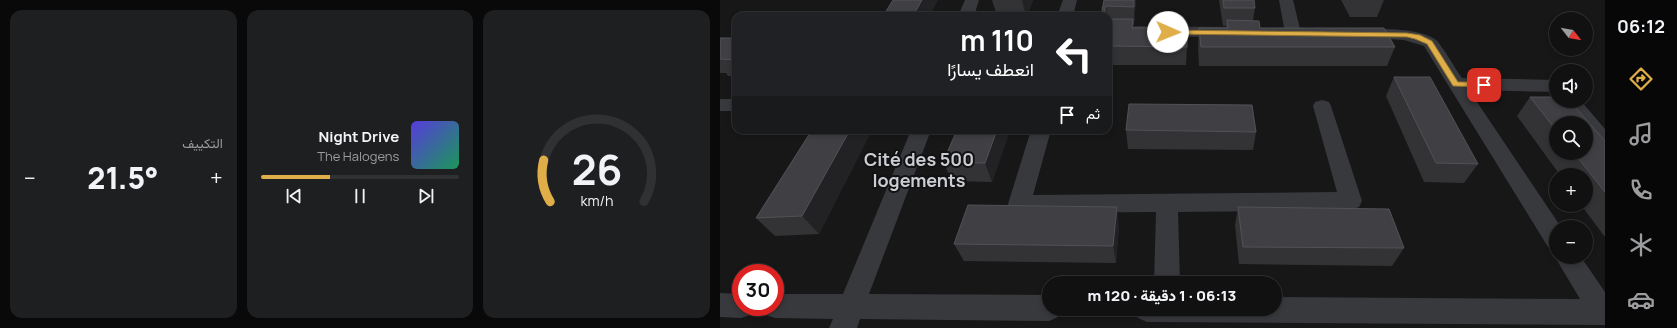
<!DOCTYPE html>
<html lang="ar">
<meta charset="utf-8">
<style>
body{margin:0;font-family:Manrope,Vazirmatn,sans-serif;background:#1e1f20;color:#f1f3f6;direction:rtl;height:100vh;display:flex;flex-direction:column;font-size:15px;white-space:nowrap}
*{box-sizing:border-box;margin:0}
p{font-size:13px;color:#9c9d9f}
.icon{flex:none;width:22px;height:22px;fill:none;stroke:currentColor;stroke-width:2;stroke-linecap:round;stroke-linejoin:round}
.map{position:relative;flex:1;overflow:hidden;direction:ltr}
.panel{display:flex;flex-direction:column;gap:10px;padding:10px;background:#09090a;width:720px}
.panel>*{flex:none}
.hud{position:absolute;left:12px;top:12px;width:380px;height:122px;border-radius:12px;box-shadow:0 2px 6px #0003,0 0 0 1px #303132;direction:rtl;background:#202124;color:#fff;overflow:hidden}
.needle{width:26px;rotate:121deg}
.controls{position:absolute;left:829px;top:12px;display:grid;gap:8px}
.controls a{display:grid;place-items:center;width:44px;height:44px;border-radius:50%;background:#111112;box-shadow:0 2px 6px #0003,0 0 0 1px #303132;font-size:20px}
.speed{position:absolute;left:12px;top:264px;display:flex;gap:8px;font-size:20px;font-weight:700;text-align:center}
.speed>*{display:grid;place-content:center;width:52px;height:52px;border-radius:50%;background:#111112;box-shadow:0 2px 6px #0003,0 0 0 1px #303132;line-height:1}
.speed .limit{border:6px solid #d22;background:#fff;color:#111}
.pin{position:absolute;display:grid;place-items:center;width:34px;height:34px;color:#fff;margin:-17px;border-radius:8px;box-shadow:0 2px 6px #0006}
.me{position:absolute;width:44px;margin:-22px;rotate:91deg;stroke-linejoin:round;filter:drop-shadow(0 0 3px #0008)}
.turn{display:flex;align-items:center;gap:14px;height:84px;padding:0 12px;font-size:18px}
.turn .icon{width:52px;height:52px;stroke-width:2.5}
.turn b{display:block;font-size:28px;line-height:34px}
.then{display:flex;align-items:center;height:38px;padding:0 12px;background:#0003;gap:8px;font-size:15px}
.big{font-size:30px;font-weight:800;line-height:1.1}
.panel .card{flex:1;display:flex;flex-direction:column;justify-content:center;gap:6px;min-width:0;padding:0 14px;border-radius:12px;background:#1e1f20}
.panel .dial{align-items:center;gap:0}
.dial svg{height:104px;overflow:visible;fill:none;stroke:#303132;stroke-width:7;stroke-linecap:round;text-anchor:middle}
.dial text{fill:#f1f3f6;stroke:none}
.song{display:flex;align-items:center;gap:12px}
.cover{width:48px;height:48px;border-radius:6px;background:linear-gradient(135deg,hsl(250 70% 55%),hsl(150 70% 35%))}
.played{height:4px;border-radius:2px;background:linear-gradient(90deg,#dfae48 35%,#303132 35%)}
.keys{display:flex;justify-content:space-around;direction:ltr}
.heat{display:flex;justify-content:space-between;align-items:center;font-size:22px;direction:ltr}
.panel .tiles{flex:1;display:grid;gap:10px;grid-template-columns:repeat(3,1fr)}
.trip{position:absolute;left:322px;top:276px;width:240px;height:40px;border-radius:20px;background:#111112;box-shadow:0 2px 6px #0003,0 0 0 1px #303132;font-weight:800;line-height:40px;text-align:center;direction:rtl}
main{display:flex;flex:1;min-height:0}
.tabs{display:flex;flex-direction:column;width:72px;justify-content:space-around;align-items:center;background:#070707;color:#9c9d9f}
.tabs .icon{width:28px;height:28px}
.tabs .current{color:#dfae48}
.tabs b{font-size:18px;color:#f1f3f6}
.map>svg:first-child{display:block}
</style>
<main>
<nav class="tabs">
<b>06:12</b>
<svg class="icon current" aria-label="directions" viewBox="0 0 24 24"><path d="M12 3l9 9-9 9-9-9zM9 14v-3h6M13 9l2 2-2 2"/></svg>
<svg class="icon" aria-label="music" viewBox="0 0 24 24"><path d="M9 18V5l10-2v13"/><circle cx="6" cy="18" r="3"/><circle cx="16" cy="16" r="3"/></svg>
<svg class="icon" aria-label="phone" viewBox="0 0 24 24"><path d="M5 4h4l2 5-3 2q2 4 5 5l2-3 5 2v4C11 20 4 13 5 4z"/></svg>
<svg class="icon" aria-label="climate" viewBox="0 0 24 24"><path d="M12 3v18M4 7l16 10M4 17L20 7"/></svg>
<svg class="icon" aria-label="car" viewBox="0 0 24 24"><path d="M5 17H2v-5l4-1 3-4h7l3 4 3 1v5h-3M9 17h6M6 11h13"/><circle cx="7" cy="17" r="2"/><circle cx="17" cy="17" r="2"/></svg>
</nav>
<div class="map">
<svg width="885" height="328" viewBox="0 0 885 328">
<rect width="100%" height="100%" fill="#171718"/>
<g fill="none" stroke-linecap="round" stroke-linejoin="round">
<path fill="#38393d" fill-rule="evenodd" d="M245 0H259L254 16H238Z
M343 0H357L353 16H337Z
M559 0H573L581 33 579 36 573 38 567 36 565 33Z
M388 26 507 27 513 29 515 32 513 35 507 37 388 36Z
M639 29C658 29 700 27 716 40 722 45 736 70 742 78L836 80V92L749 90 841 227H836V250L828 247 704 46 684 40 633 37 631 34 633 31Z
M0 99H16V111H0Z
M602 100 609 102 611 106 642 201 639 207 631 210 458 212 460 283H434L436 212 299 213 291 210 288 204 311 130H331L313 195 617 192 593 106 595 102Z
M842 101H861L885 129V150L878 148 866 133V123H858Z
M191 130H211L149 294 329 295V309H342L338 317 329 321 140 319 137 328H109L113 319 55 318 46 315 42 307H55V294H123Z
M836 254V257H861L885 292V325L427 322 418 318 414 309H555V297L860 299 835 257Z
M0 293 21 294V307H34L30 315 21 318 0 317Z"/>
</g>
<path fill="#333336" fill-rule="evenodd" d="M272 0H313L307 16H277Z
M384 0H416L414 25H413V28L467 47 466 65H388V16H381Z
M499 0H534L535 8 533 21 540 28 675 47 667 66H479L478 47 479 28H506V26H503Z
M621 0H664L657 17H630Z
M16 35V77L8 76 6 73H0V38H11Z
M674 77 758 164 744 183 704 182 666 96Z
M810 97 885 141V237L861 205H866V175H840L797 116ZM836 123 866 153H836Z
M92 130H152L99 234 55 236 36 218Z
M237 130H290L272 182 232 181 223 162Z
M406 130 536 132 533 150 408 149Z
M518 207 684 248 672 266 519 264 515 225Z
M399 225 396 263 244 261 234 244Z"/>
<path fill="#222224" d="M202 0H218L210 16H193Z
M302 0H313L307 16H306Z
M414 0H416L414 25Z
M386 6 387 16H385V8Z
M130 130H152L99 234 82 216Z
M277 130H290L272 182 265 163Z
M397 207 399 225 396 263 393 246Z"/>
<path fill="#404044" stroke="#505256" d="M173 0H202L193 16H163Z
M384 0H414V7L386 6 385 8V16H381Z
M503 0H534L535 8H504Z
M388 19H413L412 28H467V47L388 46Z
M507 20 539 21 540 28H664L675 47H481L479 28H508Z
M14 35H16V60L0 59V38H11Z
M674 77H710L758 164 716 163Z
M810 97H836V101H850L885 141V192L854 153H866V123H836V130Z
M409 104 532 105 536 132 406 130Z
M92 130H130L82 216 36 218Z
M237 130H277L265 163 223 162Z
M248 205 397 207 393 246 234 244Z
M518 207 669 209 684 248 523 247Z"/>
<path fill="#dfae48" stroke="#91712f" d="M446 30 687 33 700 35 712 41 738 82H764L768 85 764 87 733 86 707 44 695 39 687 37 448 34 445 32Z"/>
<g text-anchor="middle" stroke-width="4" stroke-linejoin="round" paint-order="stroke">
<g font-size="18" font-weight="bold" fill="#cbcdd3" stroke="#121213">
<text x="199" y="166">Cité des 500<tspan x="199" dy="21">logements</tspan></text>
</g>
</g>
</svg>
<div class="controls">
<a><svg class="needle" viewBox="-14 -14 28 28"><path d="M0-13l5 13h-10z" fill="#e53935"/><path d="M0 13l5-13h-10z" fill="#9c9d9f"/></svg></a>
<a><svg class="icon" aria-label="sound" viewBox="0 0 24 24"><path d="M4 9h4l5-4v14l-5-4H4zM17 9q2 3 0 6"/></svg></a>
<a><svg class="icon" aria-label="search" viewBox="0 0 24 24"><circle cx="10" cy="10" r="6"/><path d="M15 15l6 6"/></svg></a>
<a>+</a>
<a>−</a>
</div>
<div class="speed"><div class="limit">30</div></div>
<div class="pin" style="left:764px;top:85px;background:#d93025"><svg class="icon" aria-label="arrive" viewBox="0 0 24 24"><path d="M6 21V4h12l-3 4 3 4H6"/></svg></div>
<svg class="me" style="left:448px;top:32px" viewBox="-20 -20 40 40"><circle r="19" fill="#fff"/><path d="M0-13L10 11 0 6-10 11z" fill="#dfae48"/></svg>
<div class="trip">06:13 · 1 دقيقة · 120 m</div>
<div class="hud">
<div class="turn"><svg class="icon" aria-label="left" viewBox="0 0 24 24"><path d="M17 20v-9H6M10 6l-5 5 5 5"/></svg><div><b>110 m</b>انعطف يسارًا</div></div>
<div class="then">ثم<svg class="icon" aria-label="arrive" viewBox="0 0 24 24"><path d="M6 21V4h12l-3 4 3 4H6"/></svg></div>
</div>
</div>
<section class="panel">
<div class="tiles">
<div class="card dial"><svg viewBox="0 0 100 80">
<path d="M14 69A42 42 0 1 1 86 69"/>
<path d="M14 69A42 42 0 0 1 9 37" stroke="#dfae48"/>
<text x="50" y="56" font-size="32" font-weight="700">26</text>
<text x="50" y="72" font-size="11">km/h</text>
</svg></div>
<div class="card">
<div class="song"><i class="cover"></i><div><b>Night Drive</b><p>The Halogens</p></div></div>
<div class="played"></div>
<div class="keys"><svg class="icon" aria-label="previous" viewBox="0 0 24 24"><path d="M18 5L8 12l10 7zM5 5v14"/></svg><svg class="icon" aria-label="pause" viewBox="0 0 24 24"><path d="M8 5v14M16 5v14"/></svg><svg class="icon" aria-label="next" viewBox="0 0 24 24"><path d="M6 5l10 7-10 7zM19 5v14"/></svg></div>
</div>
<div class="card"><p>التكييف</p>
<div class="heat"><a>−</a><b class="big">21.5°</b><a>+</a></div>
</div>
</div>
</section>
</main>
